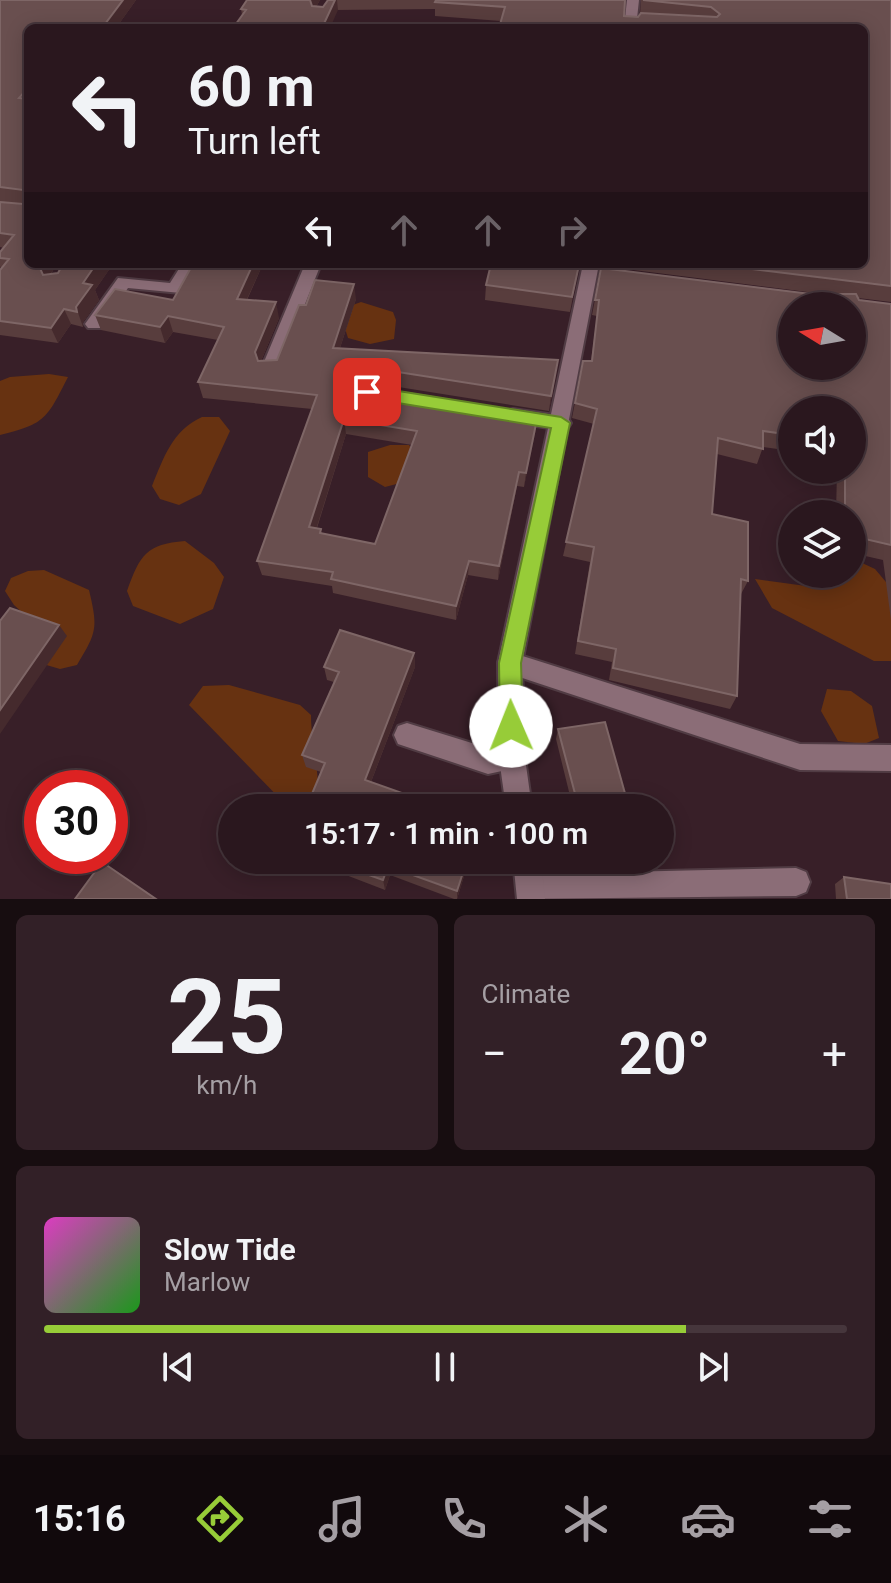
<!DOCTYPE html>
<meta charset="utf-8">
<style>
body{margin:0;font-family:Roboto,sans-serif;background:#322027;color:#f1f3f6;height:100vh;display:flex;flex-direction:column;font-size:30px;white-space:nowrap}
*{box-sizing:border-box;margin:0}
p{font-size:26px;color:#a59fa4}
.icon{flex:none;width:44px;height:44px;fill:none;stroke:currentColor;stroke-width:2;stroke-linecap:round;stroke-linejoin:round}
.map{position:relative;height:899px;overflow:hidden}
.drawer{display:flex;flex-direction:column;gap:16px;padding:16px;background:#170d10;flex:1}
.drawer>*{flex:none}
.banner{position:absolute;left:24px;top:24px;width:844px;height:244px;border-radius:12px;box-shadow:0 4px 20px #0003,0 0 0 2px #46363c;background:#2a171e;color:#f1f3f6;overflow:hidden}
.needle{width:52px;rotate:281deg}
.buttons{position:absolute;left:778px;top:292px;display:grid;gap:16px}
.buttons a{display:grid;place-items:center;width:88px;height:88px;border-radius:50%;background:#2a171e;box-shadow:0 4px 20px #0003,0 0 0 2px #46363c;font-size:40px}
.speed{position:absolute;left:24px;top:770px;display:flex;gap:16px;font-size:40px;font-weight:700;text-align:center}
.speed>*{display:grid;place-content:center;width:104px;height:104px;border-radius:50%;background:#2a171e;box-shadow:0 4px 20px #0003,0 0 0 2px #46363c;line-height:1}
.speed .limit{border:12px solid #d22;background:#fff;color:#111}
.pin{position:absolute;display:grid;place-items:center;width:68px;height:68px;color:#fff;margin:-34px;border-radius:16px;box-shadow:0 4px 12px #0006}
.me{position:absolute;width:88px;margin:-44px;rotate:359deg;stroke-linejoin:round;filter:drop-shadow(0 0 6px #0008)}
.turn{display:flex;align-items:center;gap:28px;height:168px;padding:0 32px;font-size:36px}
.turn .icon{width:104px;height:104px;stroke-width:2.5}
.turn b{display:block;font-size:56px;line-height:68px}
.lanes{display:flex;align-items:center;height:76px;padding:0 32px;background:#0003;justify-content:center;gap:40px;direction:ltr}
.lanes .off{opacity:.35}
.big{font-size:60px;font-weight:600;line-height:1.1}
.drawer .card{flex:1;display:flex;flex-direction:column;justify-content:center;gap:12px;min-width:0;padding:0 28px;border-radius:12px;background:#322027}
.drawer .dial{align-items:center;gap:0}
.dial b{font-size:104px;line-height:1}
.song{display:flex;align-items:center;gap:24px}
.cover{width:96px;height:96px;border-radius:12px;background:linear-gradient(135deg,hsl(310 70% 55%),hsl(120 70% 35%))}
.played{height:8px;border-radius:4px;background:linear-gradient(90deg,#97cc38 80%,#46363c 80%)}
.keys{display:flex;justify-content:space-around;direction:ltr}
.heat{display:flex;justify-content:space-between;align-items:center;font-size:44px;direction:ltr}
.drawer .tiles{flex:1;display:grid;gap:16px;grid-template-columns:1fr 1fr}
.card:last-child{grid-column:span 2}
.trip{position:absolute;left:218px;top:794px;width:456px;height:80px;border-radius:40px;background:#2a171e;box-shadow:0 4px 20px #0003,0 0 0 2px #46363c;font-weight:600;line-height:80px;text-align:center}
.menu{display:flex;height:128px;justify-content:space-around;align-items:center;background:#11090c;color:#a59fa4}
.menu .icon{width:56px;height:56px}
.menu .current{color:#97cc38}
.menu b{font-size:36px;color:#f1f3f6}
.map>svg:first-child{display:block}
</style>
<div class="map">
<svg width="891" height="899" viewBox="0 0 891 899">
<rect width="100%" height="100%" fill="#381f28"/>
<path fill="#673211" d="M361 302 393 312 396 320 394 339 370 344 348 338 343 322 350 306Z
M49 374 68 377C47 418 46 424 0 435V381L10 377Z
M202 417H219L230 431 201 494 179 505 160 499 152 486C164 457 172 431 202 417Z
M390 445H409L420 462 412 480 385 487 368 477V452Z
M185 541 214 563 224 577 213 609 180 624 133 606 127 591C140 555 146 544 185 541Z
M860 562 875 569 891 588V661H874L772 608 755 579 806 586 825 574H852V563Z
M44 570 89 590C98 628 97 632 77 665L60 669 43 664 46 634 14 605 5 591 11 578 28 571Z
M229 685 300 705 311 715C311 745 321 773 317 803L289 808 189 705 203 686Z
M827 689 851 691 872 706 879 738 864 744 838 741 821 711Z"/>
<g fill="none" stroke-linecap="round" stroke-linejoin="round">
<g stroke="#513c44" stroke-width="4">
<path id="service" d="M182 264H198L181 293 128 288 100 328H88L85 324 118 278 170 283Z
M305 264H321L277 374H263L261 369Z
M513 409 561 416 568 418 571 423 568 428 561 430 506 421 503 416 506 411Z
M510 652 800 744 891 745V771L800 770 501 671 498 663 501 655Z
M407 723 488 748 512 745 521 749 525 758 521 767 488 774 398 744 394 735 398 726Z
M796 868 806 872 810 882 806 892 796 896 523 899 517 888 521 878 531 874Z"/>
</g>
<g stroke="#513c44" stroke-width="4">
<path id="minor" d="M627 0H639L636 28H624Z
M583 264H599L522 663 525 758 532 808H506L499 758 498 663Z
M513 860H541L545 899H517Z"/>
</g>
<use href="#service" fill="#8b6d77" fill-rule="evenodd"/>
<use href="#minor" fill="#8b6d77" fill-rule="evenodd"/>
</g>
<path fill="#583d3d" fill-rule="evenodd" d="M0 0H136L116 28H28V264H57L51 274 58 273 63 264H113L95 290 99 300 83 322V327L71 324 58 343 0 335V270L1 269 0 266V252L4 248 0 247Z
M320 0 316 7H323L328 0H625L624 16 638 17 640 14 641 0H891V302L858 298 859 300 891 304V620L883 560 852 553V514H836L837 471 832 470H852V410H792V451L763 447 757 464 717 454 712 514 748 581 741 594 737 696 730 709 609 680 612 662 575 654 590 562 563 556 594 424 572 418 583 361H591L597 316 592 315 601 268 811 294H823L602 266 600 264H864L501 21 435 16V9L338 10 242 15 241 9Z
M193 264H263L247 300 279 318 261 361 277 360 306 305 356 299 340 348 558 360 549 411 367 382 360 385 538 414 524 487 517 486 498 580 468 575 456 620 333 593 332 586 262 575 257 561 312 409 203 398 198 382 218 340 173 332 165 343 101 330 95 315 173 300ZM346 434 412 445 375 544 322 533 317 528Z
M491 264H580L575 265H579L570 312 485 300 486 285Z
M414 653 415 667 371 782 321 772 306 767 302 755 334 682 327 680 324 667Z
M558 729 626 797 622 806 610 808H573L556 739Z
M343 860H469L457 899H454L390 875 385 890 346 875 343 866 345 861Z
M844 877 891 899H836L835 884Z"/>
<path fill="#452a2d" d="M123 0H136L116 28H102Z
M310 0H320L311 15Z
M335 0H337L338 10 330 28H322Z
M28 88V113L19 98Z
M40 264H57L46 281 39 266Z
M96 264H113L95 290 99 300 83 322V327L76 307 83 283Z
M253 264H263L240 314 237 299Z
M354 284 356 299 335 363 333 348Z
M276 302 279 318 258 368 255 352Z
M64 309 71 324 58 343 51 328Z
M168 316 173 332 165 343 160 327Z
M558 360 556 375 549 411 551 396Z
M366 367 367 382 357 386 353 378 356 371Z
M538 414 536 429 524 487 526 473Z
M344 419 346 434 312 542 309 527Z
M519 472 517 486 498 580 499 566Z
M469 561 468 575 456 620V606Z
M59 625 67 636 0 734V710Z
M414 653 415 667 367 792 365 780Z
M467 860H469L457 899V891Z
M388 866 390 875 385 890 383 880Z"/>
<path fill="#694f4f" stroke="#7e6666" stroke-width="2" fill-rule="evenodd" d="M0 0H123L102 28H28V88L19 98 28 99V103L25 106H28V264H40L39 266 43 275 58 273 63 264H96L83 283 92 285 76 307 77 312 64 309 51 328 0 321V270L9 259 0 258V252L14 235 0 233V202L23 204 24 190 0 187Z
M247 0H310L312 6 323 7 328 0H335L322 28H233L246 10 241 9Z
M436 0H625L624 16 638 17 641 13 717 17 720 14 711 7 643 0H891V286L712 264H864V28H499L505 7 435 2Z
M193 264H253L237 299 276 302 255 352 258 361 277 360 299 305H306L315 280 354 284 333 348 558 360 551 396 366 367 356 371 353 378 358 385 538 414 526 473 519 472 499 566 469 561 456 606 331 579 333 572 257 561 317 395 198 382 224 327 168 316 160 327 95 315 115 289 173 300ZM344 419 417 431 375 544 320 533 321 529 309 527Z
M491 264H570L579 265 572 297 486 285Z
M601 268 811 294H856L859 300 891 304V545L852 536V514H845V470H852V410H792V435L763 431V449L718 438 712 514 748 522V581L741 579 737 696 613 668 616 649 578 641 594 547 566 542 597 409 575 403 583 361H592L599 300H595ZM792 306H852V366H792Z
M10 608 59 625 0 710V621Z
M340 630 414 653 365 780 444 808H306L325 763 302 755 339 672 324 667Z
M605 722 626 797 578 805 558 729Z
M345 860H467L457 891 388 866 383 880 343 866Z
M102 862 156 899H75Z
M844 877 891 884V899H847Z"/>
<path fill="#97cc38" stroke="#628524" stroke-width="2" d="M367 386 561 417 570 423 521 663 523 726 519 734 511 737 503 734 500 726 499 663 551 428 361 397 358 392Z"/>
</svg>
<div class="buttons">
<a><svg class="needle" viewBox="-14 -14 28 28"><path d="M0-13l5 13h-10z" fill="#e53935"/><path d="M0 13l5-13h-10z" fill="#a59fa4"/></svg></a>
<a><svg class="icon" aria-label="sound" viewBox="0 0 24 24"><path d="M4 9h4l5-4v14l-5-4H4zM17 9q2 3 0 6"/></svg></a>
<a><svg class="icon" aria-label="layers" viewBox="0 0 24 24"><path d="M12 4l9 5-9 5-9-5zM3 14l9 5 9-5"/></svg></a>
</div>
<div class="speed"><div class="limit">30</div></div>
<div class="pin" style="left:367px;top:392px;background:#d93025"><svg class="icon" aria-label="arrive" viewBox="0 0 24 24"><path d="M6 21V4h12l-3 4 3 4H6"/></svg></div>
<svg class="me" style="left:511px;top:726px" viewBox="-20 -20 40 40"><circle r="19" fill="#fff"/><path d="M0-13L10 11 0 6-10 11z" fill="#97cc38"/></svg>
<div class="trip">15:17 · 1 min · 100 m</div>
<div class="banner">
<div class="turn"><svg class="icon" aria-label="left" viewBox="0 0 24 24"><path d="M17 20v-9H6M10 6l-5 5 5 5"/></svg><div><b>60 m</b>Turn left</div></div>
<div class="lanes"><svg class="icon" aria-label="left" viewBox="0 0 24 24"><path d="M17 20v-9H6M10 6l-5 5 5 5"/></svg><svg class="icon off" aria-label="ahead" viewBox="0 0 24 24"><path d="M12 20V5M6 11l6-6 6 6"/></svg><svg class="icon off" aria-label="ahead" viewBox="0 0 24 24"><path d="M12 20V5M6 11l6-6 6 6"/></svg><svg class="icon off" aria-label="right" viewBox="0 0 24 24"><path d="M7 20v-9h11M14 6l5 5-5 5"/></svg></div>
</div>
</div>
<section class="drawer">
<div class="tiles">
<div class="card dial"><b>25</b><p>km/h</p></div>
<div class="card"><p>Climate</p>
<div class="heat"><a>−</a><b class="big">20°</b><a>+</a></div>
</div>
<div class="card">
<div class="song"><i class="cover"></i><div><b>Slow Tide</b><p>Marlow</p></div></div>
<div class="played"></div>
<div class="keys"><svg class="icon" aria-label="previous" viewBox="0 0 24 24"><path d="M18 5L8 12l10 7zM5 5v14"/></svg><svg class="icon" aria-label="pause" viewBox="0 0 24 24"><path d="M8 5v14M16 5v14"/></svg><svg class="icon" aria-label="next" viewBox="0 0 24 24"><path d="M6 5l10 7-10 7zM19 5v14"/></svg></div>
</div>
</div>
</section>
<nav class="menu">
<b>15:16</b>
<svg class="icon current" aria-label="directions" viewBox="0 0 24 24"><path d="M12 3l9 9-9 9-9-9zM9 14v-3h6M13 9l2 2-2 2"/></svg>
<svg class="icon" aria-label="music" viewBox="0 0 24 24"><path d="M9 18V5l10-2v13"/><circle cx="6" cy="18" r="3"/><circle cx="16" cy="16" r="3"/></svg>
<svg class="icon" aria-label="phone" viewBox="0 0 24 24"><path d="M5 4h4l2 5-3 2q2 4 5 5l2-3 5 2v4C11 20 4 13 5 4z"/></svg>
<svg class="icon" aria-label="climate" viewBox="0 0 24 24"><path d="M12 3v18M4 7l16 10M4 17L20 7"/></svg>
<svg class="icon" aria-label="car" viewBox="0 0 24 24"><path d="M5 17H2v-5l4-1 3-4h7l3 4 3 1v5h-3M9 17h6M6 11h13"/><circle cx="7" cy="17" r="2"/><circle cx="17" cy="17" r="2"/></svg>
<svg class="icon" aria-label="filters" viewBox="0 0 24 24"><path d="M4 7h16M4 17h16"/><circle cx="9" cy="7" r="2"/><circle cx="15" cy="17" r="2"/></svg>
</nav>
